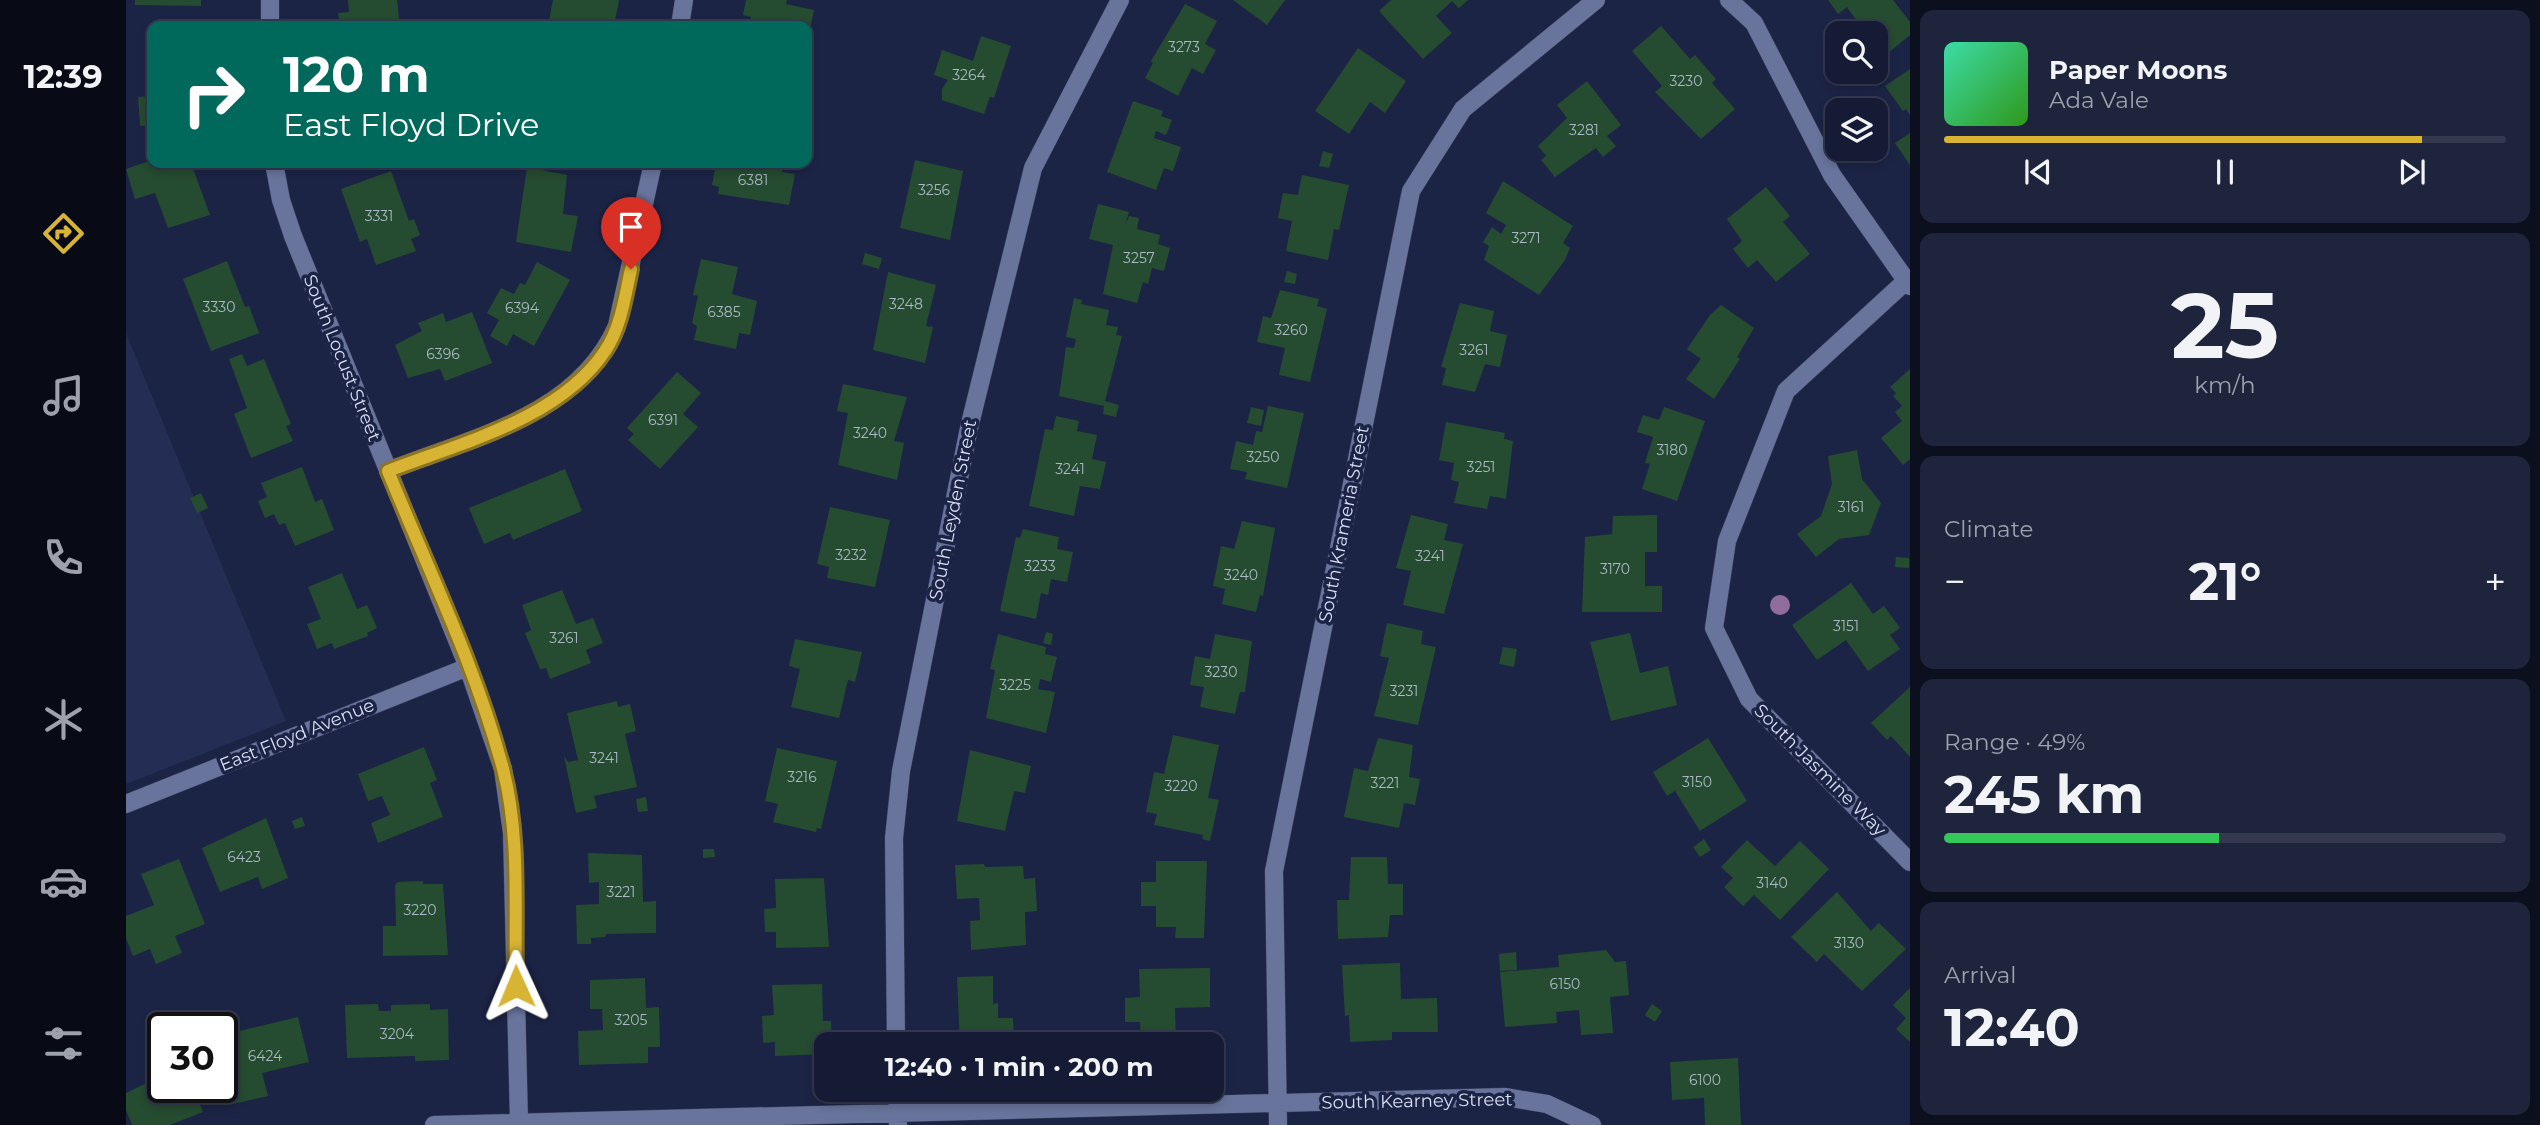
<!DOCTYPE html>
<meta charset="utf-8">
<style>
body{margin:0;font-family:Montserrat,sans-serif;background:#1e243c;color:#f1f3f6;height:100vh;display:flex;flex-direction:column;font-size:26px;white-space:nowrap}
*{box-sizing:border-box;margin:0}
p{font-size:23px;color:#9da1ac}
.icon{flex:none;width:38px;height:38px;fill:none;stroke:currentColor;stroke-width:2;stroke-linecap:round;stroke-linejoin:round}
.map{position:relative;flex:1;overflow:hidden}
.drawer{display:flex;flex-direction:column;gap:10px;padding:10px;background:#0c0f1d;width:630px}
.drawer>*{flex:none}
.guide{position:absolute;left:21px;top:21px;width:665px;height:147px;border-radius:14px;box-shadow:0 4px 10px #0003,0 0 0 2px #34394f;background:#00695c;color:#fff;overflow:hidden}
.fabs{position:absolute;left:1699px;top:21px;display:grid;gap:14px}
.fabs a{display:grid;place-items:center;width:63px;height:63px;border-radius:14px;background:#151b34;box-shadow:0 4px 10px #0003,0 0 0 2px #34394f;font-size:35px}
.speed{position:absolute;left:21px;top:1012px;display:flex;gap:14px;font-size:35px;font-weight:700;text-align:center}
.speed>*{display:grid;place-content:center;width:91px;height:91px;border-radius:50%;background:#151b34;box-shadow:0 4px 10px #0003,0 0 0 2px #34394f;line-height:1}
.speed .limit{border:4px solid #111;border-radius:10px;background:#fff;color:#111}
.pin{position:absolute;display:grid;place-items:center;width:60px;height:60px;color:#fff;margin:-72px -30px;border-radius:50% 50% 50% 0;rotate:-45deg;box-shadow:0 0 7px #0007}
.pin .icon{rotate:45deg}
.me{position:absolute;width:77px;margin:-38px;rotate:359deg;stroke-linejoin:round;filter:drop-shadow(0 0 5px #0008)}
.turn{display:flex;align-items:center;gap:24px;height:147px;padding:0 21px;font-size:32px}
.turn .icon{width:91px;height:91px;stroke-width:2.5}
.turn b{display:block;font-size:49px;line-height:60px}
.big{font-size:52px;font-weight:700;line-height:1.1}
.drawer .card{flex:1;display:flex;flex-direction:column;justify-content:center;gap:10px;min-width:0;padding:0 24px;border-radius:14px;background:#1e243c}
.drawer .dial{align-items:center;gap:0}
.dial b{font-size:91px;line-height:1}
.song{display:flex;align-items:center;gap:21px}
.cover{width:84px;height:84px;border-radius:10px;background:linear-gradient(135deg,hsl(160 70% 55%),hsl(110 70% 35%))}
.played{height:7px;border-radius:4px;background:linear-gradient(90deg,#d8b434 85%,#34394f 85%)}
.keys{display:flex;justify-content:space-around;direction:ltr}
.heat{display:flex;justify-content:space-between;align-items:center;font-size:38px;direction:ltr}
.charge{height:10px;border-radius:5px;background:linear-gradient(90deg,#34c759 49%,#34394f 0)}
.trip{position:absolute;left:688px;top:1032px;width:410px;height:70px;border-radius:14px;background:#151b34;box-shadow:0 4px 10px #0003,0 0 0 2px #34394f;font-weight:700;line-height:70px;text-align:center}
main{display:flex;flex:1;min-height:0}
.tabs{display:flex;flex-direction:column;width:126px;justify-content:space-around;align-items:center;background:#080b15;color:#9da1ac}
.tabs .icon{width:49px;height:49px}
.tabs .selected{color:#d8b434}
.tabs b{font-size:32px;color:#f1f3f6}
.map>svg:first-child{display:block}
</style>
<main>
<nav class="tabs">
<b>12:39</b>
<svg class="icon selected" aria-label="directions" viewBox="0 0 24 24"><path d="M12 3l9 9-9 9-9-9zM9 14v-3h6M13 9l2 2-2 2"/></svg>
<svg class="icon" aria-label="music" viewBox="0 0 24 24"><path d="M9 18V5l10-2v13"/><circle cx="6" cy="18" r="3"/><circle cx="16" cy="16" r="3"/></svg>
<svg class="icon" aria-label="phone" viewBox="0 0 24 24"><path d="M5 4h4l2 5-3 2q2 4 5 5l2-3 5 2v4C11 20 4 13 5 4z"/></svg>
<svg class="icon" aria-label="climate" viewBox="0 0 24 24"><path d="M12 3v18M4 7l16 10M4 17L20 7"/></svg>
<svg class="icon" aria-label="car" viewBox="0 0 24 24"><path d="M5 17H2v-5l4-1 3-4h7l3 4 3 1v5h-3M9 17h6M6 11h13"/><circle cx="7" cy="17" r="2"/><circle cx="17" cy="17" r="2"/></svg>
<svg class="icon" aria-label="filters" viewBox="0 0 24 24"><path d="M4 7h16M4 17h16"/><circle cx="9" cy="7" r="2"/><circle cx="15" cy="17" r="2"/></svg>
</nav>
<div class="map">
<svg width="1784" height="1125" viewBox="0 0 1784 1125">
<rect width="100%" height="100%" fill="#1c2446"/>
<path fill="#242d54" d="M0 333 160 721 0 784Z"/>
<path fill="#254b30" d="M9 0H75V6L9 5Z
M222 0H271L274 26H214L212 13 223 12Z
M427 0H493L488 26H422Z
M620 0H661L660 4 688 10 682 39 681 26H623L625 17 617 15Z
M1107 0H1159L1141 25Z
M1265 0H1342L1333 8 1326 1 1310 16 1326 33 1297 59 1253 11Z
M1702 0H1767L1784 22V35L1750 63V33H1727L1735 27 1721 7 1712 14Z
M1059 4 1091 21 1079 44 1090 50 1077 74 1066 68 1052 96 1019 78 1027 63 1025 61Z
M1535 26 1564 59 1569 55 1590 79 1586 83 1609 109 1575 139 1529 92 1536 86 1506 51Z
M855 36 885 46 868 98 864 97 858 114 816 100V89L822 80 808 75 816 50 847 61Z
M1232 48 1280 81 1259 113 1244 102 1223 134 1189 111Z
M21 55H26V90H24Z
M1784 69V115L1780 109 1777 111 1759 86Z
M1461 81 1495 125 1481 136 1490 146 1477 157 1470 148 1429 177 1415 160 1420 156 1412 146 1441 118 1431 105Z
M26 96V125L14 126 12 97Z
M1007 101 1037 111 1035 116 1046 120 1040 135 1030 131 1028 138 1055 147 1047 171 1038 168 1030 190 981 172Z
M1784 133V165L1769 143Z
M1197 151 1207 154 1203 168 1193 166Z
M26 160 65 163 84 215 42 228 29 193 9 199 0 169Z
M789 160 837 171 824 240 774 228Z
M590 163H658L656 172 669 174 663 205 592 194 593 187 586 185Z
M401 167 441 175 437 214 452 216 445 252 390 242Z
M265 171 283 221 288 219 294 235 285 239 290 251 250 265 241 239 234 242 215 189Z
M1176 175 1223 185 1213 230 1208 229 1202 260 1160 251 1166 221 1152 218 1157 193 1172 195Z
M1377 181 1447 226 1437 243 1444 248 1439 260 1413 295 1358 260 1363 246 1357 242 1366 227 1375 234 1380 225 1360 213Z
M1640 187 1664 216 1657 222 1684 254 1650 282 1631 260 1622 268 1607 249 1616 241 1601 219Z
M972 204 1003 212 999 226 1003 216 1013 218 1011 229 1034 235 1032 244 1044 248 1038 271 1026 268 1022 284 1017 282 1011 303 977 294 987 245 963 239Z
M739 253 756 258 753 269 736 264Z
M575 259 612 267 606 294 631 301 624 335 613 333 610 349 568 340 571 326 566 323 572 296 567 295Z
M101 261 119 307 123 306 133 333 85 351 57 279Z
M411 262 444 280 408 346 387 334 381 346 364 336 373 320 361 313 375 288 388 294 394 283 399 285Z
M1161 271 1171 274 1169 284 1158 282Z
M762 272 810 285 800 326 807 327 799 363 747 350Z
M1154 290 1193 299 1191 306 1201 309 1184 382 1153 375 1159 348 1131 342 1137 316 1145 318Z
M948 298 956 300 955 304 983 310 980 325 992 327 990 335 996 336 979 401 993 405 990 417 977 414 978 406 933 396 940 347 948 348 950 339 940 337Z
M1334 303 1368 311 1364 331 1381 335 1374 367 1359 364 1349 392 1316 385 1320 368 1315 367Z
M1595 305 1628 328 1611 357 1614 359 1588 399 1560 379 1575 359 1561 349 1584 315Z
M346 312 366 363 319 381 314 369 282 378 269 345 296 331 292 323 317 313 320 322Z
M116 354 121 366 138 359 165 424 160 426 167 441 125 458 108 414 121 408 103 359Z
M1784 369V459L1777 465 1755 438 1776 421 1769 412 1776 406 1767 396 1770 393 1764 387Z
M551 372 575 393 557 414 572 427 534 469 502 440 508 434 501 428Z
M717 384 781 397 768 441 778 443 771 480 712 465 722 413 711 411Z
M1142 406 1178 413 1161 488 1119 479 1121 472 1104 469 1110 441 1127 445 1130 431 1136 432Z
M1125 407 1138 410 1135 426 1121 423Z
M1538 407 1579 421 1551 501 1516 489 1524 464 1519 463 1527 437 1511 432 1517 415 1533 420Z
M930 416 953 421 951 431 971 435 966 459 980 462 974 489 954 486 948 516 903 506 919 429 927 430Z
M1320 422 1379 433 1378 439 1387 441 1380 499 1364 496 1361 509 1328 503 1333 482 1325 480 1328 463 1313 460Z
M1731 450 1736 479 1755 503 1743 535 1713 539 1690 557 1671 534 1695 516 1706 484 1702 456Z
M176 467 189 502 196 499 208 530 169 546 159 523 153 525 148 514 139 518 132 501 141 497 135 483Z
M439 469 456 511 387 540 384 533 358 544 343 508Z
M75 493 82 508 71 513 64 498Z
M704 507 764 520 749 587 701 578 703 567 691 564Z
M1285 515 1322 524 1318 540 1337 544 1318 614 1277 605 1285 571 1270 568Z
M1531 515V552H1519V586H1536V612H1456L1459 537 1486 534 1487 516Z
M1116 521 1149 528 1137 596 1134 595 1130 612 1096 604 1099 589 1087 586 1095 546 1108 549Z
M897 529 933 537 931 549 947 552 941 582 925 579 922 595 915 593 910 619 874 611 890 537 894 538Z
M1770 557 1783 558V568L1769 567Z
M216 573 231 609 241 605 251 628 241 633 242 636 208 649 206 643 191 649 181 624 195 619 182 587Z
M1725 583 1747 614 1758 606 1774 628 1764 635 1774 649 1742 671 1720 640 1691 660 1666 625Z
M436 590 450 624 467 618 477 643 460 650 465 663 424 679 420 668 414 669 399 633 405 630 396 605Z
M1261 623 1297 631 1295 644 1310 647 1292 725 1248 716 1263 658 1254 656Z
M920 632 927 634 925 645 917 643Z
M1504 633 1514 673 1542 666 1551 705 1485 721 1464 642Z
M872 634 920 647 919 654 931 657 925 682 914 679 912 689 929 692 920 733 860 718 869 670 864 669Z
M1089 634 1126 641 1119 692H1114L1109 714 1074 707 1078 687 1064 685 1069 656 1084 659Z
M669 639 736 652 729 682 722 680 713 718 665 707 674 669 663 666Z
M1377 647 1391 649 1388 667 1373 664Z
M1784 687V757L1765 736 1761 740 1745 723Z
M491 701 492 707 504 704 510 731 499 734 511 787 468 796 471 808 450 813 438 756 442 762 452 760 441 713Z
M1047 735 1093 745 1082 798 1093 800 1084 841 1076 839 1077 835 1028 825 1031 814 1020 812 1028 772 1038 774Z
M1252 738 1287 745 1283 777 1294 779 1289 805 1278 803 1273 828 1218 817 1228 768 1242 771Z
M1582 738 1621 801 1574 831 1549 791 1541 796 1527 772Z
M298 747 311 780 304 783 317 817 252 843 245 823 264 815 256 796 242 801 232 774Z
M651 748 711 761 695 829 691 828 690 832 647 822 652 804 639 801Z
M844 750 905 766 899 793 888 791 879 831 831 821Z
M520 797 522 811 512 812 510 799Z
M176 817 179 826 169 829 166 821Z
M140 818 162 878 136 889 132 877 94 892 76 848Z
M1578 839 1585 850 1574 857 1567 847Z
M1621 840 1649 866 1674 841 1703 869 1654 920 1628 895 1617 906 1598 887 1607 878 1595 867Z
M577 849H588L589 857 577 858Z
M462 853 516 855 517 902 530 901V933L480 934 479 937 465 938V944H451L450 905 473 904V882L463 883Z
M1225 857H1261L1262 884H1277V915H1264L1262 937 1212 939 1211 900H1223Z
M53 859 79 924 49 936 56 953 30 964 24 949 7 956 0 938V916L28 905 15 874Z
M1030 861H1081L1078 938H1049L1050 927H1030V906H1015V882H1030Z
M858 864 859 867 897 866 898 879 909 878 911 911 899 912 900 945 845 950 844 921 854 920 853 898 831 899 829 865Z
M698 878 703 947 650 948V932H639L638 909 650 908 649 879Z
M297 881V884H317L322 955 257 956V926H270L269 885 272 882Z
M1711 892 1745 931 1753 923 1780 949 1736 991 1698 954 1691 962 1665 937Z
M1480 950 1489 962 1500 961 1503 995 1484 997 1487 1033 1455 1035 1453 1010 1430 1012 1431 1023 1379 1027 1374 972 1433 967 1432 955Z
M1390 952 1391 970 1374 971 1373 954Z
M1274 963 1275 999 1311 998 1312 1032H1266V1040L1224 1042 1223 1015 1219 1016 1216 965Z
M1084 968V1007L1049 1008 1050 1045H1015L1014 1022H999V998L1014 997 1013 969Z
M867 976V1004L872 1003V1018H887L888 1045H834L831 977Z
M519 978 520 1008 533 1007 534 1047H522V1063L453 1065 452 1031 477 1030 476 1009H464V980Z
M696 984 697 1021H705L706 1045H700V1054L649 1056V1042L637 1043 636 1016 648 1015 646 985Z
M1784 988V1042L1770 1029 1780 1018 1767 1005Z
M252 1004 253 1011H265V1005L304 1004V1010L322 1009 323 1060 289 1061V1056L221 1058 219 1005Z
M1526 1004 1536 1011 1529 1022 1519 1015Z
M172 1017 183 1062 136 1073 142 1096 107 1104 96 1051V1035Z
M1612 1058 1615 1125H1579L1578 1098 1546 1100 1544 1062Z
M37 1075V1087H67L77 1112 44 1125H6L0 1110V1093Z"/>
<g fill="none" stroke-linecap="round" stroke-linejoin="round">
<g stroke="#393e5b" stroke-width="19">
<path id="street" d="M144 0V26
M1603 0 1628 23 1706 175 1784 286
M554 26 558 0
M148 163 155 200 167 236 342 667 377 769 386 833 393 1122
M1780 281 1660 391 1601 541 1588 628 1623 699 1784 862
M262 471C345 438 452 416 491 326L527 163
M0 804 342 667
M770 1045 768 838 775 771 843 428 907 168 994 0
M771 1090 772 1125
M308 1125 1379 1097 1421 1104 1466 1125
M1152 1125 1148 871 1285 191 1337 109 1470 0"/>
</g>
<use href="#street" stroke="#69749c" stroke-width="18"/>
</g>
<circle fill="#916d9d" cx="1654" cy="605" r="10"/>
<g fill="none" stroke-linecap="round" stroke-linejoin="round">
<g stroke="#8c7522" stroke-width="18">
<path id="route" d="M390 986C388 915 395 837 377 769 350 667 302 569 262 471 334 443 434 419 479 351 495 328 499 296 505 269"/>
</g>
<use href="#route" stroke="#d8b434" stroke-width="12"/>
</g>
<g text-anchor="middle" stroke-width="7" stroke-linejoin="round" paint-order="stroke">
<g font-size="14" fill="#aab9c4">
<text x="1058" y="52">3273</text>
<text x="843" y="80">3264</text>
<text x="1560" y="86">3230</text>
<text x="1458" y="135">3281</text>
<text x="627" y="185">6381</text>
<text x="808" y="195">3256</text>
<text x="253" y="221">3331</text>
<text x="1400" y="243">3271</text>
<text x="1013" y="263">3257</text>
<text x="780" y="309">3248</text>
<text x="93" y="312">3330</text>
<text x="396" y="313">6394</text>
<text x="598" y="317">6385</text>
<text x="1165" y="335">3260</text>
<text x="1348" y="355">3261</text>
<text x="317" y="359">6396</text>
<text x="537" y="425">6391</text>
<text x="744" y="438">3240</text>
<text x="1546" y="455">3180</text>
<text x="1137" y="462">3250</text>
<text x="1355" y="472">3251</text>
<text x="944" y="474">3241</text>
<text x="1725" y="512">3161</text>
<text x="725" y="560">3232</text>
<text x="1304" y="561">3241</text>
<text x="914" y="571">3233</text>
<text x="1489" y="574">3170</text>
<text x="1115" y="580">3240</text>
<text x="1720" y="631">3151</text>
<text x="438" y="643">3261</text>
<text x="1095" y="677">3230</text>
<text x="889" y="690">3225</text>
<text x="1278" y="696">3231</text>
<text x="478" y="763">3241</text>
<text x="676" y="782">3216</text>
<text x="1571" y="787">3150</text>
<text x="1259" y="788">3221</text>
<text x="1055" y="791">3220</text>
<text x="118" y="862">6423</text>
<text x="1646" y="888">3140</text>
<text x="495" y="897">3221</text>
<text x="294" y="915">3220</text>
<text x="1723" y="948">3130</text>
<text x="1439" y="989">6150</text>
<text x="505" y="1025">3205</text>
<text x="271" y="1039">3204</text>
<text x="139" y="1061">6424</text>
<text x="1579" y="1085">6100</text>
</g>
<g font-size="18" fill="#d7def5" stroke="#1c2446">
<text transform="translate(216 358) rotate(68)" y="6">South Locust Street</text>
<text transform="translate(827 510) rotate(-79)" y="6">South Leyden Street</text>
<text transform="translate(1218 524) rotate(-79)" y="6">South Krameria Street</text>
<text transform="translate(171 735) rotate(-22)" y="6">East Floyd Avenue</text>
<text transform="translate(1694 770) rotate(45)" y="6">South Jasmine Way</text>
<text transform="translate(1291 1101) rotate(-1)" y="6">South Kearney Street</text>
</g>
</g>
</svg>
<div class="fabs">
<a><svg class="icon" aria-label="search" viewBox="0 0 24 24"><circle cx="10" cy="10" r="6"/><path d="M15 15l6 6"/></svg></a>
<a><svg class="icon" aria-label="layers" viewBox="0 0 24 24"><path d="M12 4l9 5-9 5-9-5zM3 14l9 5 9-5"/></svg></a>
</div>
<div class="speed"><div class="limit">30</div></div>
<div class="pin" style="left:505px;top:269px;background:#d93025"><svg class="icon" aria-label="arrive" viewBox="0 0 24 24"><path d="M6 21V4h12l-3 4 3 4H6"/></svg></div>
<svg class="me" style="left:390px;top:986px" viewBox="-20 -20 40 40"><path d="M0-17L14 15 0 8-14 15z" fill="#d8b434" stroke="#fff" stroke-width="4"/></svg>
<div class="trip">12:40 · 1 min · 200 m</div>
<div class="guide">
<div class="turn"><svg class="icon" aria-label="right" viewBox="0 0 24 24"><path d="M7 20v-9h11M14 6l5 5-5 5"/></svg><div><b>120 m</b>East Floyd Drive</div></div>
</div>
</div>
<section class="drawer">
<div class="card">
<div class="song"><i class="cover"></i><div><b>Paper Moons</b><p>Ada Vale</p></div></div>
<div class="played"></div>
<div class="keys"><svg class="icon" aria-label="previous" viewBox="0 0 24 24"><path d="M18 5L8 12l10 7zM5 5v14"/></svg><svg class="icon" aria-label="pause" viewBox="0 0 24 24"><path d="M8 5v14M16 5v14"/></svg><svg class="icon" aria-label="next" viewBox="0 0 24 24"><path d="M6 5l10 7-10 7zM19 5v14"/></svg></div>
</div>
<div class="card dial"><b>25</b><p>km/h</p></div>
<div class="card"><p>Climate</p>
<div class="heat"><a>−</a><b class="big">21°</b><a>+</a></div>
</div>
<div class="card"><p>Range · 49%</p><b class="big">245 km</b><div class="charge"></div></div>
<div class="card"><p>Arrival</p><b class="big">12:40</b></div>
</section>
</main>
